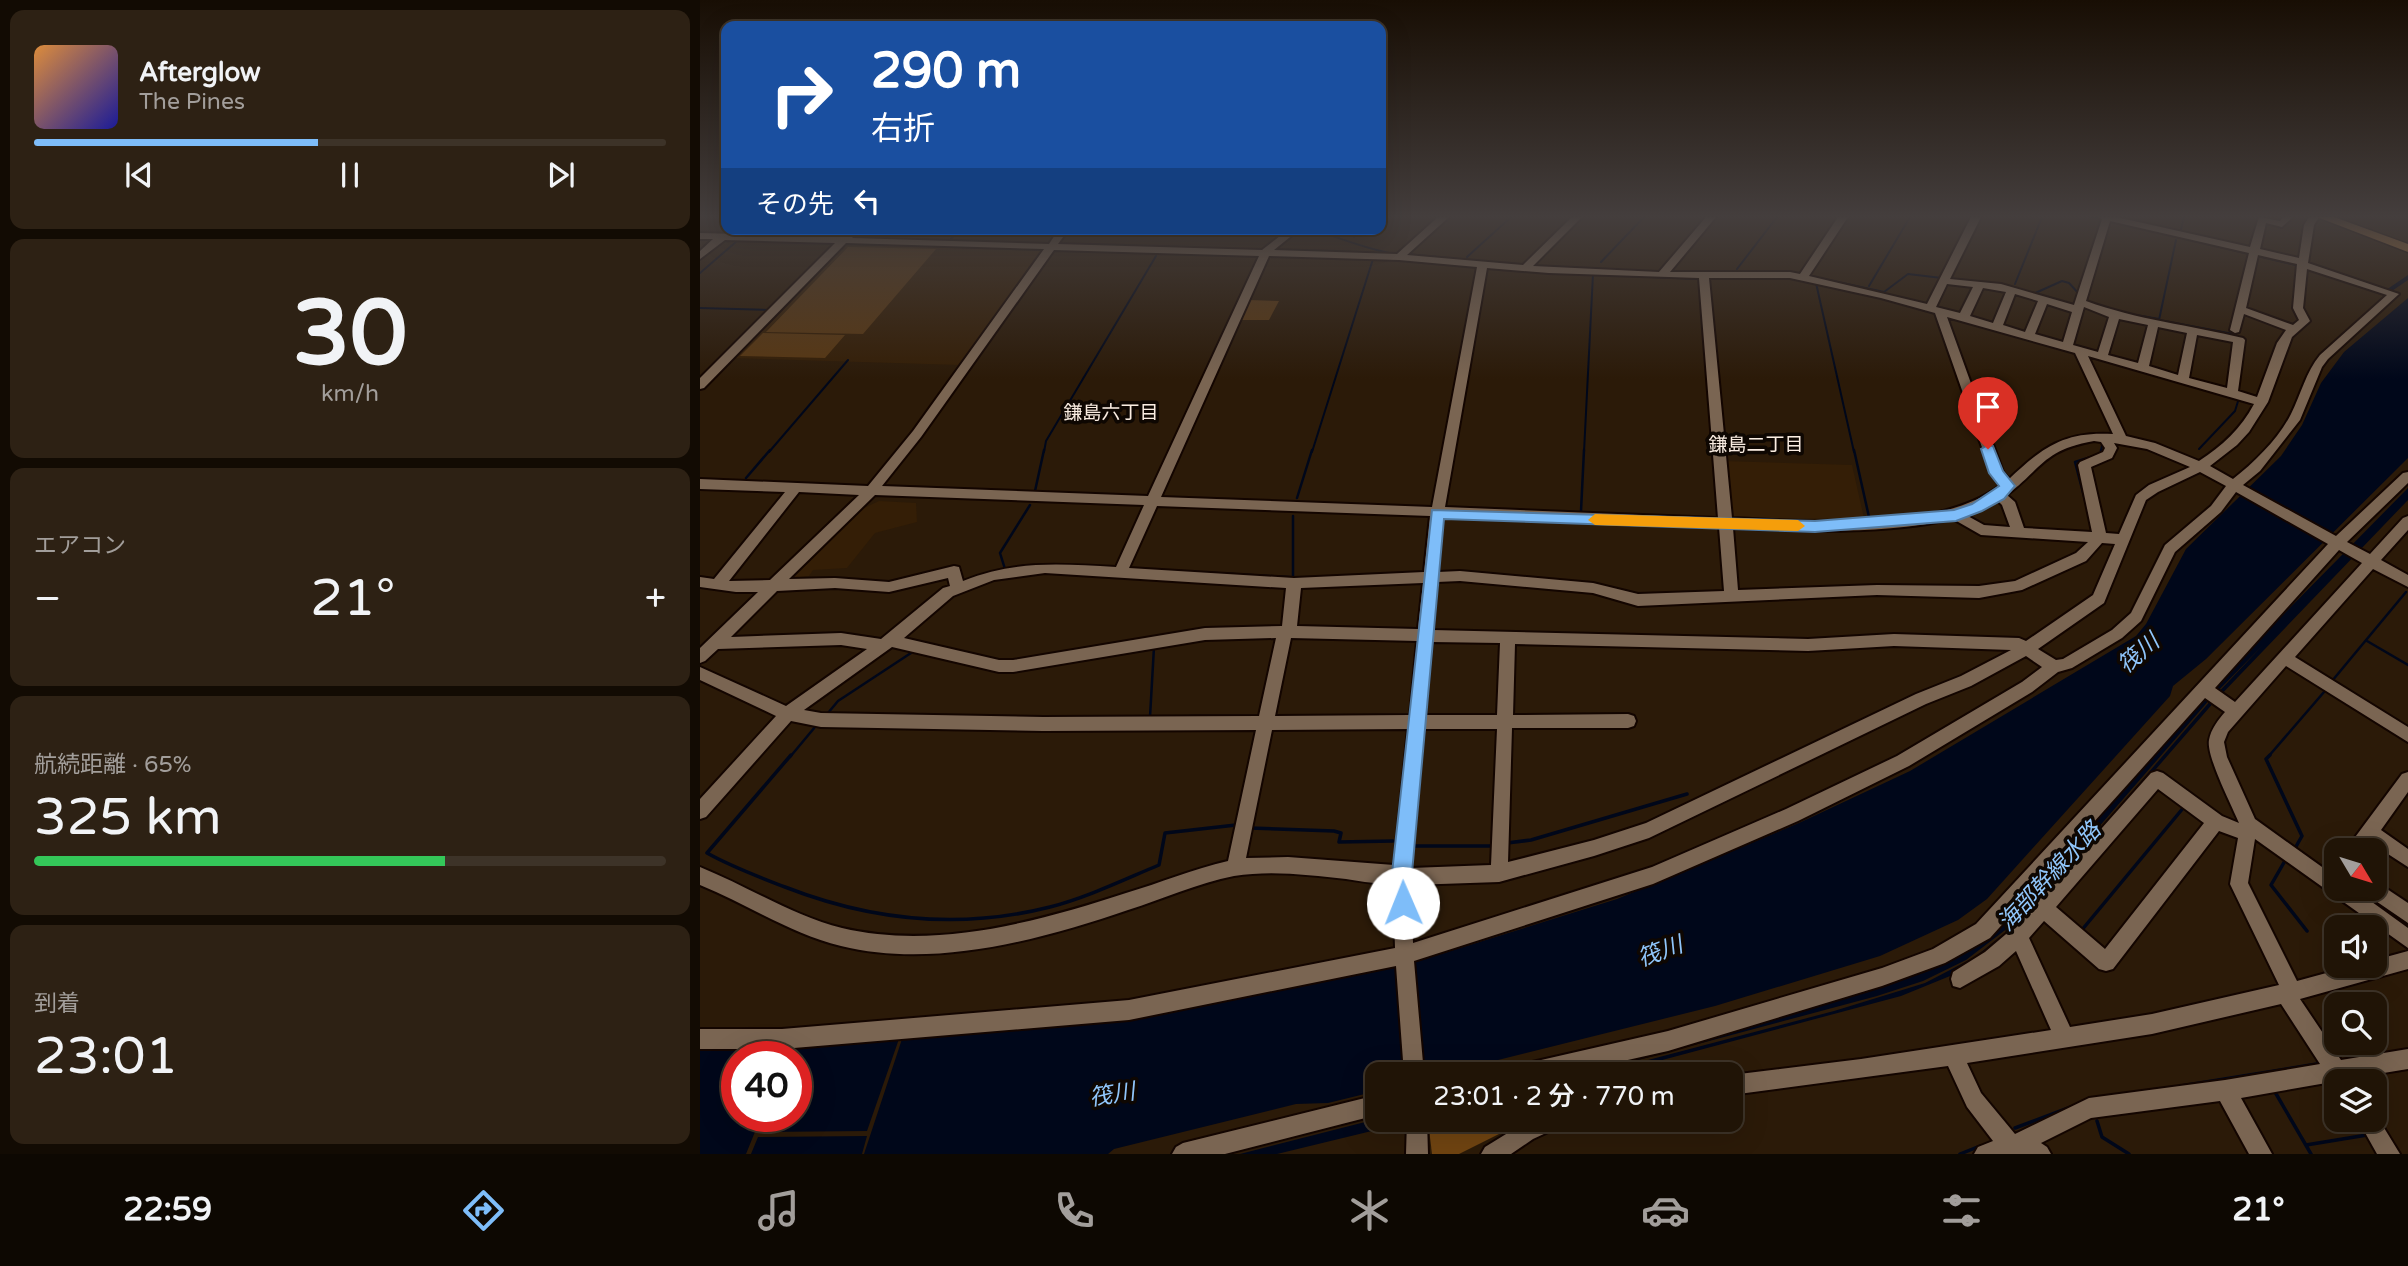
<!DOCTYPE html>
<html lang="ja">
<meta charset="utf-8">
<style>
body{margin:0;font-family:"Varela Round","Noto Sans JP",sans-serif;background:#2d2114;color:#f1f3f6;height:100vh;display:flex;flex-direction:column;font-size:26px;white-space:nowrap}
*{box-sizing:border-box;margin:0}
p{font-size:23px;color:#a29e9b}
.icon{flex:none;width:38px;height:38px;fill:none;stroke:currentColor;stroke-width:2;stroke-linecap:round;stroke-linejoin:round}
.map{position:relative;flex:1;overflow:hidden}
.side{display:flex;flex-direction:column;gap:10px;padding:10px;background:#120b03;width:700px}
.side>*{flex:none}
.hud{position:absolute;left:21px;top:21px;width:665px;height:214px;border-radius:14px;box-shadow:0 7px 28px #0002,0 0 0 2px #3d3328;background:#1a4fa0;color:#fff;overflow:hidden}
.needle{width:46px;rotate:128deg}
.tools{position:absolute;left:1624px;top:838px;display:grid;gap:14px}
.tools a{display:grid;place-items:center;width:63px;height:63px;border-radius:14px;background:#201406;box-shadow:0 7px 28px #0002,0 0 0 2px #3d3328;font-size:35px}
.speed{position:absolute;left:21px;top:1041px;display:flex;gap:14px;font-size:35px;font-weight:700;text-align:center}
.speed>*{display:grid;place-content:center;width:91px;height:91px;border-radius:50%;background:#201406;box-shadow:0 7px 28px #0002,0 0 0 2px #3d3328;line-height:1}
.speed .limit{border:10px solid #d22;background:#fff;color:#111}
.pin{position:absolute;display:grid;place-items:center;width:60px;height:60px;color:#fff;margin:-72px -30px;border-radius:50% 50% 50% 0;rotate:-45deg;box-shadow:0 0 7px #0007}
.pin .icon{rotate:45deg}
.me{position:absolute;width:77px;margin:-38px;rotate:359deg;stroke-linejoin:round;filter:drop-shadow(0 0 5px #0008)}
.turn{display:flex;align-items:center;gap:24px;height:147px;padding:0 35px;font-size:32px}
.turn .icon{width:91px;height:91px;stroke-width:2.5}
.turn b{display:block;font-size:49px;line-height:60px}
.then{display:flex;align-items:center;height:66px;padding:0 35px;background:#0003;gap:14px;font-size:26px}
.big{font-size:52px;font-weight:600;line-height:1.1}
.side .card{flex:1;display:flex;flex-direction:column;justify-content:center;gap:10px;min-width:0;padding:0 24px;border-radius:14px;background:#2d2114}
.side .dial{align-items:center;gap:0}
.dial b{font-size:91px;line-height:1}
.song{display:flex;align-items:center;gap:21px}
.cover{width:84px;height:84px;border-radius:10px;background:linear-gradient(135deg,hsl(30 70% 55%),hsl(240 70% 35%))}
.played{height:7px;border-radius:4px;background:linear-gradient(90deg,#7ebdf9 45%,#3d3328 45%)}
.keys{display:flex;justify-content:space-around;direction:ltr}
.heat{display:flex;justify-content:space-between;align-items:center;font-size:38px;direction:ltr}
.charge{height:10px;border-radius:5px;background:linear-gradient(90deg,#34c759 65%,#3d3328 0)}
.trip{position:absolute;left:665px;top:1062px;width:378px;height:70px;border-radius:14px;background:#201406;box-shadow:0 7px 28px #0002,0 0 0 2px #3d3328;font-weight:600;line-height:70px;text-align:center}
.dock{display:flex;height:112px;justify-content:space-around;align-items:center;background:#0d0802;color:#a29e9b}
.dock .icon{width:49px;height:49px}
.dock .on{color:#7ebdf9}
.dock b{font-size:32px;color:#f1f3f6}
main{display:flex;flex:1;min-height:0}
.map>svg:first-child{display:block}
</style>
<main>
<section class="side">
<div class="card">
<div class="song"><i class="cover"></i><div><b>Afterglow</b><p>The Pines</p></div></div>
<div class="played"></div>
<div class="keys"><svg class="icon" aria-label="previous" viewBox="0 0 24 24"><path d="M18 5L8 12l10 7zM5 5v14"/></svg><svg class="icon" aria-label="pause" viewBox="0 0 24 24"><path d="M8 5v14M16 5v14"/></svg><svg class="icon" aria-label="next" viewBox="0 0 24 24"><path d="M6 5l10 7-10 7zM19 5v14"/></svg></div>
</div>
<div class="card dial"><b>30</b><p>km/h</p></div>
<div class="card"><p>エアコン</p>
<div class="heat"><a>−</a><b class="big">21°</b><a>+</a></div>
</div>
<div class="card"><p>航続距離 · 65%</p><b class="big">325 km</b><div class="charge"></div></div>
<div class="card"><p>到着</p><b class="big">23:01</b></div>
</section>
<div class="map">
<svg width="1708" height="1154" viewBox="0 0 1708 1154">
<rect width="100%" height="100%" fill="#2b1a08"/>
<path fill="#341e06" d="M143 244 343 251 260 365 30 358Z
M1022 461 1152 465 1164 518 1028 519Z
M179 501 216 503 217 522 175 533 147 568 113 570 109 576 93 578 162 509Z"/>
<path fill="#583712" d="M148 247 236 249 163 334 66 332Z
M549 300 579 301 569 320H539Z
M63 333 145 335 125 358 40 356Z"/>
<path fill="#704411" d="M767 1120H812L813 1127 759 1154H732L729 1129Z"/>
<path fill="#00071a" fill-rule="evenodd" d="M1388 217H1397L1605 266 1686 290 1708 275V280L1686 295 1600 267Z
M1708 298V458L1506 659 1473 686 1470 696 1287 899 1258 920 1180 956 1015 1006 742 1074H677V1091L628 1103 596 1104 414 1149 408 1154H0V1049L64 1050 281 1033 442 1016 715 962 917 899 1099 823 1210 771 1436 636 1446 624 1486 549 1581 456 1602 425 1621 383 1644 352ZM37 1057H96V1116H37Z
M1708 488V500L1515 701 1338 905 1298 946 1255 974 1201 996 910 1074H895L1134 1011 1225 983 1275 957 1321 920 1512 699 1564 644 1511 698 1317 921 1266 960 1223 981 1177 996 886 1074H852L1096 1013 1205 979 1240 965 1267 950 1315 913 1506 693Z
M677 1119 717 1120 577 1154H540Z"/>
<path fill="#2b1a08" d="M200 1036H203L164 1154H162L167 1136 58 1137 51 1154H46L61 1117H66L60 1132 167 1131Z"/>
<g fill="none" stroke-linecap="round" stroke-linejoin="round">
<path stroke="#00071a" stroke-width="2" d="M611 229C638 237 668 250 695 254
M1480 233 1484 217
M44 234 50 229
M654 237 663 229
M1476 240 1459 320 1533 334
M249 241 260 229
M706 254 810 264
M767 257 811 217
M901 262 944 217
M875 268 942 271
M1037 269 1077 217
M830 271 876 274
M1033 272H1055
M0 273 37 241
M907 275 998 279
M1110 276 1184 292 1208 274 1242 278
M1076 278 1094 279
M1249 278 1286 283
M1116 283 1154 452
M1315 284 1342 217
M1169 286 1210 217
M1333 294 1362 281 1369 283 1380 295
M0 308 70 310
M1424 313 1459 319
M1499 449 1535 411 1539 398
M69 452 148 360
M344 452 346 441 456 256
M612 452 673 259
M884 452 893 274
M1401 452 1402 445"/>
<path stroke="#00071a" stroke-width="2.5" d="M1154 450 1169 517
M1401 454V450
M46 478 70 450
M335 491 344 450
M597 498 612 450
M1386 504 1375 462 1391 457
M881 511 884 450
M593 516V576
M322 566 357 565
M305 569 300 553 330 505
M461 570 605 578
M893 583 924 591
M1667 641 1708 665
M1632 681 1706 592
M128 713 138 701 214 651
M490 716H560
M450 717 454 647
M90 757 115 727
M1568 757 1624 692"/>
<path stroke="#00071a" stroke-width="3.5" d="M91 755 7 853C32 867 59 877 85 887 172 921 259 930 350 907 388 897 423 880 459 865L465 833 536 825
M1570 755 1566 759 1602 836 1594 850
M550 828 634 831 641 833 639 842 693 841
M807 843 831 840 987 794
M715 846H790
M1586 859 1571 885 1607 931
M1381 931 1484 807
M1481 1086 1623 1063
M1575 1092 1611 1154
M1397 1121 1402 1137 1429 1154
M1315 1128 1371 1107
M1606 1145 1667 1135
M1260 1154 1280 1146"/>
<g stroke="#130500" stroke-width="4">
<path id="minor" d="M738 217H749L707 255 823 265 872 217H882L833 266 959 272 1006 217H1016L970 272H1090L1100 274 1138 217H1148L1109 276 1227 304 1271 217H1281L1250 279 1301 284 1374 305 1402 219 1399 217H1416L1550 247 1559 217 1580 221 1583 217H1593L1582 227 1566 223 1560 249 1599 258 1604 225 1609 217H1619L1614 225 1608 263 1699 294 1628 359 1622 367 1600 420 1560 471 1543 485 1636 536 1703 473 1708 472V483L1647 542 1670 554 1703 518 1708 516V530L1681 560 1708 575V587L1673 569 1595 657 1708 727V742L1586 666 1528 732 1524 742 1527 757 1555 819 1636 877V889H1654L1708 928V948L1555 839 1548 883 1597 981 1652 966H1675V960L1708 951V969L1600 999 1641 1060 1708 1049V1069L1653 1078 1654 1082H1636V1088L1632 1082 1541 1098 1572 1154H1549L1520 1101 1391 1118 1341 1143 1347 1147 1351 1154H1274L1278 1147 1293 1141 1267 1107 1248 1066 1031 1095V1075L1161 1059 1351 1030 1316 951 1299 966 1260 988 1253 986 1251 979 1253 972 1285 952 1312 929 1451 773 1457 771 1463 773 1522 816 1539 823C1532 806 1506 756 1509 740 1511 729 1518 720 1525 712L1505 698 1290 938 1245 963 1182 986 968 1051 865 1074H799L802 1067 809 1064 828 1063 968 1031 1182 968 1233 949 1276 924 1628 544 1536 492 1521 512 1475 552 1441 621 1422 638 1372 668 1358 672 1332 692 1209 766 1098 821 953 884 714 961 724 1074H704L696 966 429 1020 82 1049H0V1029H82L429 1000 695 948 693 883C678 885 661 881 646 879 609 875 571 870 534 876 498 883 463 899 428 910 340 940 234 969 141 946 91 934 47 904 0 885V867C47 886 93 916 142 928 235 950 337 922 426 893 460 883 493 869 528 861L556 730 343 731 121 727 91 721 6 817 0 819V799L76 716 0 680V667L86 706 167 649 141 645 18 649 5 661 0 663V648L58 592H36L0 587V577L14 579 85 492 0 489V479L168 486 213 431 344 249 146 243 4 388 0 389V378L135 243 25 240 0 259V251L13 239H0V233L141 237 149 229H160L152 238 349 244 359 229H369L358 244 562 250 589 229H600L574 250 697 254ZM1410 221 1549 253 1530 330 1535 333 1539 332 1544 314 1586 330 1577 343 1557 397 1538 391 1545 340 1543 338C1490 325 1438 320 1386 301ZM354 250 559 256 448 496 182 486 221 437ZM1558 255 1597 264 1593 308 1599 320 1593 325 1546 308ZM569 256 699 260 777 267 732 507 461 497ZM787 268 849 273 999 278 1018 518 745 507ZM1607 269 1687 295 1620 355C1606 372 1601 394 1591 414 1579 438 1555 462 1533 479L1510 466 1537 445 1549 432 1568 402 1592 337 1610 321 1603 308ZM1009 278H1090L1181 298 1235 313 1291 473 1300 486C1233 534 1111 521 1032 518ZM1247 284 1273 287 1260 313 1236 307ZM1283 288 1306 292 1293 323 1270 316ZM1315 294 1338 301 1325 332 1303 325ZM1347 304 1372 312 1363 342 1335 334ZM1384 307 1409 317 1398 352 1373 345ZM1247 317 1375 353 1413 434C1364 431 1343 447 1309 479L1303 472ZM1419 319 1448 325 1438 363 1408 355ZM1458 327 1487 333 1478 375 1449 366ZM1497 335 1533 342 1527 388 1489 378ZM1388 356 1554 404C1541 429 1522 446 1499 461L1455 443 1426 436ZM1394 441 1401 442 1405 448 1403 452 1380 462 1378 465 1392 532 1324 528 1315 502 1307 495C1344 466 1344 450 1394 441ZM1414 443 1447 449 1490 467 1449 485 1436 495 1419 534 1406 533 1391 467 1412 458 1417 448ZM1500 472 1526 486 1511 506 1465 545 1431 613 1412 630 1363 659 1356 660 1338 649 1404 603 1446 500 1458 492ZM99 492 159 495 70 580 29 581ZM175 495 444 505 416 567C359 564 317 560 263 581L259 567 254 566 189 582 135 578 89 579ZM1298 501 1302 505 1310 527 1284 525 1266 515ZM457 506 730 516 724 572 594 578 429 568ZM743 517 1019 527 1024 591 938 594 893 583 760 571 738 572ZM1253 519 1281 535 1388 542 1376 553 1315 581 1279 586 1177 585 1038 590 1033 528C1106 531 1181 535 1253 519ZM1402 543 1415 544 1393 595 1326 641 1319 638 1194 634 1108 639 733 630 737 582 760 581 893 593 938 606 1177 595 1279 598 1322 590 1386 561ZM1639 550 1662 563 1535 702 1515 688ZM345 573 586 588 582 626 505 628 313 660H299L204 638 253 596 294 580ZM248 578 250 586 243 588 181 639 141 633 31 637 77 591 135 588 189 592ZM723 583 718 629 597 626 601 588ZM576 638 559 716 343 717 121 713 104 710 192 647 299 672H313L505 640ZM591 638 717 641 710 715 575 716ZM732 642 800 643 797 715H725ZM815 644 1108 651 1194 646 1311 650 1261 676 1216 694 946 823 894 840 808 862 812 728H928L934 726 936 721 934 716 928 714 813 715ZM1326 656 1342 667 1322 682 1197 756 1086 809 952 867 713 943 711 885 799 882 894 856 949 838 1226 704 1271 686ZM708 729 694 865 588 857 546 858 572 730ZM724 729H797L791 865 711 868ZM1458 789 1504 823 1405 949 1356 907ZM1519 831 1538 838 1530 884 1579 985 1452 1014 1370 1027 1329 938 1344 921 1399 969 1406 971 1413 969ZM1581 1004 1620 1064 1525 1080 1389 1098 1315 1134 1281 1093 1267 1063 1452 1034Z
M1708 772V792L1681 830 1708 849V867L1671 843 1666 850H1648L1650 844 1702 774Z
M1675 881 1708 903V923L1667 895 1664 889H1675Z
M677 1095V1115L525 1154H472L476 1147 483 1143Z
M1675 1113 1700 1154H1677L1658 1120H1675Z
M707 1120H727L728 1154H706Z
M829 1120H862L859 1127 833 1139 811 1154H781L785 1147Z"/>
</g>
<g stroke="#130500" stroke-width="3">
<path id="major" d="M1617 217H1634L1708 244V252Z"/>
</g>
<use href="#minor" fill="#7a6552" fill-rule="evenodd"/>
<use href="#major" fill="#b77e3f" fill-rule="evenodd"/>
</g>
<linearGradient id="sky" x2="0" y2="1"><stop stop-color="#180e04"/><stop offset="0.57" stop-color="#443e3d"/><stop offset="1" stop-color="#443e3d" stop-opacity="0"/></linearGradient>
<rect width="1708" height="379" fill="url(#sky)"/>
<path fill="#7ebdf9" stroke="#527ba2" stroke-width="2" d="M1288 445 1293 446 1303 471 1315 486 1304 499 1282 511 1256 521 1115 532 744 519 712 873 713 903 710 910 703 913 695 910 692 903V873L732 510 1115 521 1254 510 1272 504 1299 486 1289 473 1281 449Z"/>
<path fill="#f59e0b" d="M895 514 1098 520 1105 526 1098 531 895 525 888 520Z"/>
<g text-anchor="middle" stroke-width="7" stroke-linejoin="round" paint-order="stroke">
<g font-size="19" fill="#faede2" stroke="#0e0702">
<text x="411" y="419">鎌島六丁目</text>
<text x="1056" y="451">鎌島二丁目</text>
</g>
<g font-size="23" font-style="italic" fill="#90c6fb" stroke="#0e0702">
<text transform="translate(1438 653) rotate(-41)" y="8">筏川</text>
<text transform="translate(1349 876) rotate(-47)" y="8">海部幹線水路</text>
<text transform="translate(960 951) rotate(-20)" y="8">筏川</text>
<text transform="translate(412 1094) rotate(-9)" y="8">筏川</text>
</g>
</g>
</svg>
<div class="tools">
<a><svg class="needle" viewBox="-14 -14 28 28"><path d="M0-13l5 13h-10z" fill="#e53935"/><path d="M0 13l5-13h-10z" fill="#a29e9b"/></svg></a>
<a><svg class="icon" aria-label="sound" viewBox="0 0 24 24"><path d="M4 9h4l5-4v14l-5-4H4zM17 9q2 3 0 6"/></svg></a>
<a><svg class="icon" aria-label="search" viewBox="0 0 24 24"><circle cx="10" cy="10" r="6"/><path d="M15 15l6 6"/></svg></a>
<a><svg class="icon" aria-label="layers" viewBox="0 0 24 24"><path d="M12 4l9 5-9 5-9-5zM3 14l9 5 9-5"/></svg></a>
</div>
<div class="speed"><div class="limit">40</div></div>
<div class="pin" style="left:1288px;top:449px;background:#d93025"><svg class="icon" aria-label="arrive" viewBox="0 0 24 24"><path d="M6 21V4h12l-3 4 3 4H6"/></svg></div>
<svg class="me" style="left:703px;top:903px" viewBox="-20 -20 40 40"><circle r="19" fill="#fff"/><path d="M0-13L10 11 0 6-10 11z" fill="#7ebdf9"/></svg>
<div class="trip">23:01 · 2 分 · 770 m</div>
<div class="hud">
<div class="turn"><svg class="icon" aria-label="right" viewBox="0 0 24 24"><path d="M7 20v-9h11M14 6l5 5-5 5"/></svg><div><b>290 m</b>右折</div></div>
<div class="then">その先<svg class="icon" aria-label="left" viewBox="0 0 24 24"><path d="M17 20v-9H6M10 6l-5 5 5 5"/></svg></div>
</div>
</div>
</main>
<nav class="dock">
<b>22:59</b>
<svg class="icon on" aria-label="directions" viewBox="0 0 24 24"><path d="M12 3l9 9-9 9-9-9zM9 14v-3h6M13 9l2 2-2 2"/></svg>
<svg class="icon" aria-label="music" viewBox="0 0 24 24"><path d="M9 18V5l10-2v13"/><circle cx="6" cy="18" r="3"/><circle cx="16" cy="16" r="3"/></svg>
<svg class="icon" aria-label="phone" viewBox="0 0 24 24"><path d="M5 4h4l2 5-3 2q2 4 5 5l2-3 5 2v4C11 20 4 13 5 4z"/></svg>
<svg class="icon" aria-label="climate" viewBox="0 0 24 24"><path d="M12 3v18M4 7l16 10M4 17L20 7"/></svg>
<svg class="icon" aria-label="car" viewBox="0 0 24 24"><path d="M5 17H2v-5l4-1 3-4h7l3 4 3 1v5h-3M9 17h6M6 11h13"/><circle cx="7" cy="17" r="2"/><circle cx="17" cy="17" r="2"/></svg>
<svg class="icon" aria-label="filters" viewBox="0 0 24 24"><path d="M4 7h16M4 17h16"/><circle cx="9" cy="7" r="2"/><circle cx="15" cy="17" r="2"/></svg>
<b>21°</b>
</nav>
